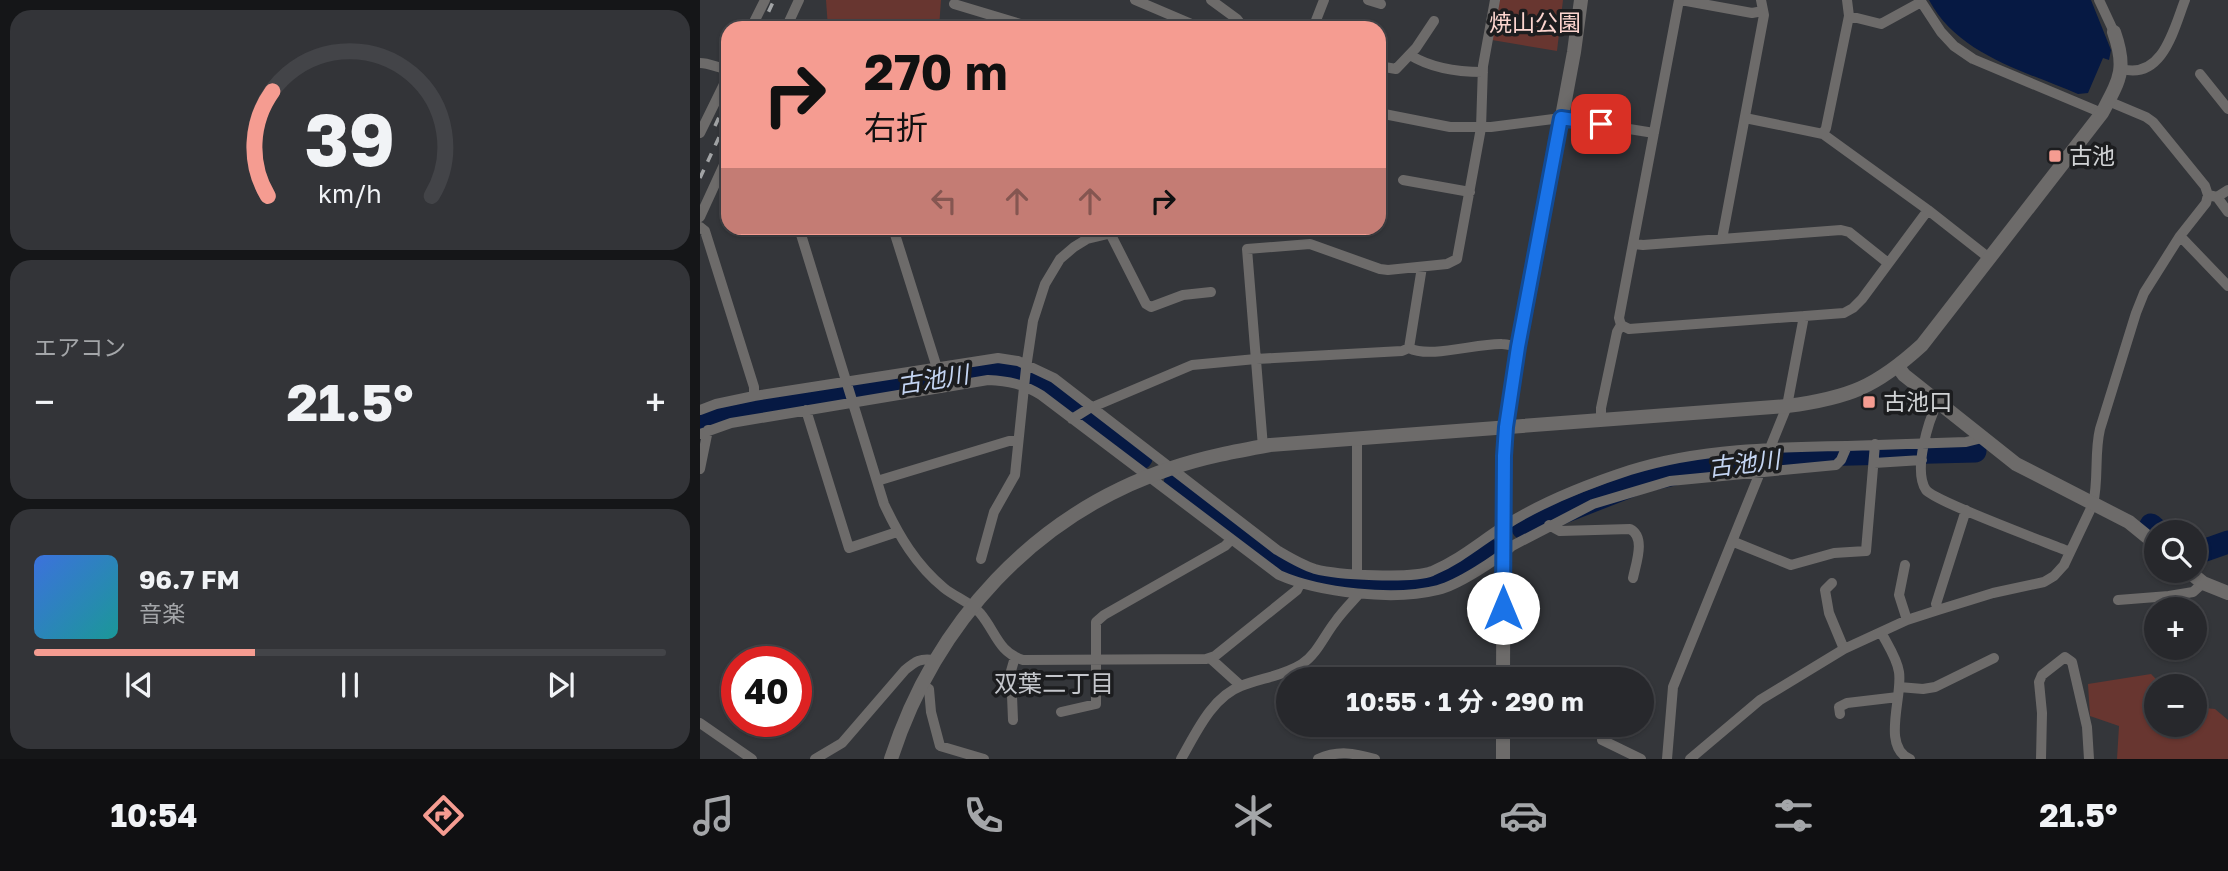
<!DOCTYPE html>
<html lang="ja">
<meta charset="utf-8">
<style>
body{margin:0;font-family:"Golos Text","Noto Sans JP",sans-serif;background:#333438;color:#f1f3f6;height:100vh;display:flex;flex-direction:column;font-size:26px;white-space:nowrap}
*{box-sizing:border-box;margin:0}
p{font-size:23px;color:#a4a6a9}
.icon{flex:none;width:38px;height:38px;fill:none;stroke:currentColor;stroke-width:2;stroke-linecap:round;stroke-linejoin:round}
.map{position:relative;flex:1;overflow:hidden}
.sheet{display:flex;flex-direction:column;gap:10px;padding:10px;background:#151618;width:700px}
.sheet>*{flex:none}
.banner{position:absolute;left:21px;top:21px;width:665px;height:214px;border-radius:21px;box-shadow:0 2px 5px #0004,0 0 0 2px #434448;background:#f59c91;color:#111;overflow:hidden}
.buttons{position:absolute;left:1444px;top:520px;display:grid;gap:14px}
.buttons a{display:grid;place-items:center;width:63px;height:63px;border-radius:50%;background:#27282c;box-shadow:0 2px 5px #0004,0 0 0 2px #434448;font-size:35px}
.speed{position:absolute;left:21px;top:646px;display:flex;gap:14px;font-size:35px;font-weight:700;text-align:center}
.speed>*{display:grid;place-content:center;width:91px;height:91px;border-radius:50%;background:#27282c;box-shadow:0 2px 5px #0004,0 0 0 2px #434448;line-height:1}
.speed .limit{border:10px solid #d22;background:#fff;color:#111}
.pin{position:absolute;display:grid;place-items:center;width:60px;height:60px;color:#fff;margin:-30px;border-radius:14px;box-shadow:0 4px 10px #0006}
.me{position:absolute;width:77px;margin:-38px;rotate:0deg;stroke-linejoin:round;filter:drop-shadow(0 0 5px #0008)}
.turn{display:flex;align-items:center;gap:24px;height:147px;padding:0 28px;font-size:32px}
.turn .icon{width:91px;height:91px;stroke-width:2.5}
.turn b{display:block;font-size:49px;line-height:60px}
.lanes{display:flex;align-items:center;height:66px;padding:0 28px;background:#0003;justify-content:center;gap:35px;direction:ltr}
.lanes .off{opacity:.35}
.big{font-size:52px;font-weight:700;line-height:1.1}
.sheet .tile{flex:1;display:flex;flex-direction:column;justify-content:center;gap:10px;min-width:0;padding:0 24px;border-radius:21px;background:#333438}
.sheet .dial{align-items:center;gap:0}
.dial svg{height:182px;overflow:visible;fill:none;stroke:#434448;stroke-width:7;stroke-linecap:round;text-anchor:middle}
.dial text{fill:#f1f3f6;stroke:none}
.song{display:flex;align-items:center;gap:21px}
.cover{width:84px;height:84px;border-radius:10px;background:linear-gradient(135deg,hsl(220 70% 55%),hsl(180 70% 35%))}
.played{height:7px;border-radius:4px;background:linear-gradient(90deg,#f59c91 35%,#434448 35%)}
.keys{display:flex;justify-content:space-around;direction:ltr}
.heat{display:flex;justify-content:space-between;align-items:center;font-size:38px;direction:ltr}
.trip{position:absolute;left:576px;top:667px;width:378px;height:70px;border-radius:35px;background:#27282c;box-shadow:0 2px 5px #0004,0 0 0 2px #434448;font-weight:700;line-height:70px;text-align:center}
.tabs{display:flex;height:112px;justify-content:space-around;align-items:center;background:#101012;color:#a4a6a9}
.tabs .icon{width:49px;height:49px}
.tabs .on{color:#f59c91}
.tabs b{font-size:32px;color:#f1f3f6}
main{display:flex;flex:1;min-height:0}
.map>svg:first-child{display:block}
</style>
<main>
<section class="sheet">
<div class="tile dial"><svg viewBox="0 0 100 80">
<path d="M14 69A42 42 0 1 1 86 69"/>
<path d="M14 69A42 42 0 0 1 16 23" stroke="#f59c91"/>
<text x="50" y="56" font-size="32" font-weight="700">39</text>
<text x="50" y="72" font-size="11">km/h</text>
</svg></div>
<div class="tile"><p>エアコン</p>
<div class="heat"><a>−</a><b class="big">21.5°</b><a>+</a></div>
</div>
<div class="tile">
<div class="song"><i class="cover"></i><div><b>96.7 FM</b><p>音楽</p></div></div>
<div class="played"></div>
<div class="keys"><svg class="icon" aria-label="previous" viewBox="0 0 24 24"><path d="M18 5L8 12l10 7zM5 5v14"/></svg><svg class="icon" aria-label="pause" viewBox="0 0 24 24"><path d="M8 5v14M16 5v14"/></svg><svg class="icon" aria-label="next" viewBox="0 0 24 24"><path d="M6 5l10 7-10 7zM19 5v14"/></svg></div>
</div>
</section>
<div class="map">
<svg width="1528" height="759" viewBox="0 0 1528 759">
<rect width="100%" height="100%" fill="#34363a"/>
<path fill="#683630" d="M126 0H241L239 28H177L176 25 153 28H128Z
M798 0H863L857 51 792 40Z
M1451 674 1463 686H1456V724H1494L1495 707 1515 709 1528 720V759H1417L1419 726 1390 716 1388 684Z"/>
<path fill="#061943" d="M1229 0H1391L1411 50 1409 60 1403 58 1388 93 1378 94C1325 71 1258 55 1229 0Z"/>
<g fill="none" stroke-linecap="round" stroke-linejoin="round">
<path stroke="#061943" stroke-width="23" d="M0 422 24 413 284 370 302 368 328 374 342 381 441 458
M475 483 583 566 609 577 652 585 706 586 756 571 787 549
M1451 525 1459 532
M823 528 943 481 992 470 1112 455 1275 451
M1494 554 1528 542"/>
<path stroke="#6d6b6a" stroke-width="10" d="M435 0 501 28
M511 0 537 19 544 28
M668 0 681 4
M981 0 1052 13 1063 11
M1220 0 1241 32 1254 46 1273 59 1402 113
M1399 0 1414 32
M254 4 334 28
M1149 16 1181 24 1221 2
M51 28 65 0
M86 28 99 0
M613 28 624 0
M710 55C731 68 759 72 783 72
M0 63C10 63 20 69 28 69
M679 66 696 69 716 48 734 21
M1422 69C1463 80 1474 28 1485 0
M1500 74 1528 109
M1408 101 1446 117 1453 122 1505 186 1508 195
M679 113 750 127H791L861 118 954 133
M1045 118 1123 134 1228 210 1289 258
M0 133 28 76
M1123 134 1126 128 1149 16 1147 0
M703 180 770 192
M1517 197 1528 212
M0 217 28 156
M0 227 5 231 54 387V396
M99 228 184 504C199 536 216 565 244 588 255 597 270 602 280 613 296 632 298 652 323 660L506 659 515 656 597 590 600 584
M193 228 238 371 242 388
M410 233 446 304 451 307 483 295 511 292
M1480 236 1528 286
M1022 239 1064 15 1061 0
M934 244 943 245 1141 230 1149 232 1188 263
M921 325 929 329 1144 313 1153 308 1162 299 1228 210
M709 348C730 359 777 343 802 344 807 344 813 346 818 347
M1238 402C1228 421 1213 471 1226 490 1236 502 1348 543 1370 552
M0 410 16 404 54 396 298 358 318 361 354 378 577 550C589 557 602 565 615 569 637 575 712 579 732 571 760 559 779 542 804 526 843 501 887 484 930 470 1000 448 1075 447 1147 446
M106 410 149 548 197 532
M372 419 388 409 492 365 556 359 702 351 709 348 722 267
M901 420V408L917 332 921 325 919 318 979 0
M0 434 31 423 288 380C309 381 323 384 341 395L579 575C620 593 694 601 738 590 758 585 797 560 812 546L893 504 970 481 1136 465 1141 460 1147 446 1266 442 1282 438
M563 447 547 249 610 244 680 269 688 270 747 264 757 259 781 128 783 66 795 0
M1174 463 1222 460
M0 469 8 430
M177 481 309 441H317
M849 525 860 531 930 529C946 537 936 563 933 578
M1034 542 1091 565 1134 553 1166 551 1175 444
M281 559 294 512 315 475 326 368 333 321 345 284 360 259 374 247 387 239 433 228
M1205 565 1199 595 1207 620
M657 573V439
M1132 583 1125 590 1129 613 1144 649
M1469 596 1493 592 1503 583
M1418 600 1469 596V609
M1238 610 1236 604 1266 510
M1181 632C1187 644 1197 658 1199 672 1203 697 1181 747 1210 759
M510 658 541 686
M871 679 874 674 883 679
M221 684 229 689 231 712 240 746 284 759
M1199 687 1223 689 1235 687 1294 658
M361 712 396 704V622L404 615 525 546 531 540
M1140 714 1139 707 1147 703 1198 697
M313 720 311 671 315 657
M0 723 52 759
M610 724 611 727
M902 740 941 759
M115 759 142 743 205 670C216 661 220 658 234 660
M481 759C496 733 512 697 541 686 561 678 583 676 602 664 617 654 624 636 635 622 642 612 651 603 659 594
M618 759C638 750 654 753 675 759
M967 759 973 687 1087 406 1104 316
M990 759 1060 700 1144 649 1207 620 1238 610 1293 593 1344 582 1354 576 1364 565 1393 504C1399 479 1394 454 1400 429L1436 313 1444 293 1480 236 1506 203 1508 195 1517 197 1528 190
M1341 759 1342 713 1339 682 1342 675 1365 657 1372 662 1387 727 1389 759"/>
<path stroke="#6d6b6a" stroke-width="14" d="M1198 367 1204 375 1316 464 1429 522 1456 544
M1487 570 1503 583 1528 593
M803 679 804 456 810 396 874 52 881 0
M191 759C235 623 334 514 472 468 504 457 537 451 570 445L1087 406C1149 398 1176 387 1222 345L1402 113C1420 79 1427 69 1414 32
M803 759V724"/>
<path stroke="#a1a3a5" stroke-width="3.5" stroke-dasharray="9 9" stroke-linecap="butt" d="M61 28 74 0
M15 126 28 98
M0 178 28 118"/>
</g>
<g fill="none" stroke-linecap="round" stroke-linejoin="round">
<g stroke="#114b97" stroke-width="18">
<path id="route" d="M803 608 804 456 806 427 818 347 861 118 901 124"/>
</g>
<use href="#route" stroke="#1a73e8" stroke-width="12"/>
</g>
<g fill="#f59c91" stroke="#1c1d1f" stroke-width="2.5">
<rect x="1348" y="149" width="14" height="14" rx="3.5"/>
<rect x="1162" y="395" width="14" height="14" rx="3.5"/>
</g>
<g text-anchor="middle" stroke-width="7" stroke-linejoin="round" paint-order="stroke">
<g font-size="23" fill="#fcd5cf" stroke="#1c1d1f">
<text x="835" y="31">焼山公園</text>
</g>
<g font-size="23" fill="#d1d3d5" stroke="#1c1d1f" text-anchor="start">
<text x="1369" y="164">古池</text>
<text x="1183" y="410">古池口</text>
</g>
<g font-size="24" font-style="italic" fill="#c4d5f3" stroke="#1c1d1f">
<text transform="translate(233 380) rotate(-9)" y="8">古池川</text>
<text transform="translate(1044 464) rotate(-7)" y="8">古池川</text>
</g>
<g font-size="24" fill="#c4c6cb" stroke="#1c1d1f">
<text x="354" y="692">双葉二丁目</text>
</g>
</g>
</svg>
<div class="buttons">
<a><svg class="icon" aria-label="search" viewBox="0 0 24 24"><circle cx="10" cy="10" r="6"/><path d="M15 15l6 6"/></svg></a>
<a>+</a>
<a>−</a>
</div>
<div class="speed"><div class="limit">40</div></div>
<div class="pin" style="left:901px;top:124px;background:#d93025"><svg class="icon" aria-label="arrive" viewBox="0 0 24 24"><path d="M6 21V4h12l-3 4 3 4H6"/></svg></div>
<svg class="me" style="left:803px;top:608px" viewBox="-20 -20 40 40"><circle r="19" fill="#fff"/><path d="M0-13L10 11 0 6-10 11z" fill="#1a73e8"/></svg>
<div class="trip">10:55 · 1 分 · 290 m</div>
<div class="banner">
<div class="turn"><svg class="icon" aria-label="right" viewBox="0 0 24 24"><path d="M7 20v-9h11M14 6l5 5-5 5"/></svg><div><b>270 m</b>右折</div></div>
<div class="lanes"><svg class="icon off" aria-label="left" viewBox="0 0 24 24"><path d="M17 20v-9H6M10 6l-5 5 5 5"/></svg><svg class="icon off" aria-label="ahead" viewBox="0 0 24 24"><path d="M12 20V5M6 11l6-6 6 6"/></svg><svg class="icon off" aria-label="ahead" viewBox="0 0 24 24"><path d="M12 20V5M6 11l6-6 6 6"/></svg><svg class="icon" aria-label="right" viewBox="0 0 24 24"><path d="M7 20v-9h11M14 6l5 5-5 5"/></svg></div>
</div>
</div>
</main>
<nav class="tabs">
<b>10:54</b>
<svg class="icon on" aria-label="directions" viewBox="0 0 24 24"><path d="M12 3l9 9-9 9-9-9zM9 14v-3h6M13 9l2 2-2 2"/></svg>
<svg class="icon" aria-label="music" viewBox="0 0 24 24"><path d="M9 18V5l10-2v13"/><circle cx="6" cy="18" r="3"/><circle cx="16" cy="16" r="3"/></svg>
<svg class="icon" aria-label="phone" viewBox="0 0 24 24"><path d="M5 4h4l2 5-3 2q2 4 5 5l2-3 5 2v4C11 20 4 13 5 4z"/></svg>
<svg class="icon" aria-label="climate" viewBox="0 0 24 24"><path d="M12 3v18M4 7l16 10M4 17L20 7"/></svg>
<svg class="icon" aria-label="car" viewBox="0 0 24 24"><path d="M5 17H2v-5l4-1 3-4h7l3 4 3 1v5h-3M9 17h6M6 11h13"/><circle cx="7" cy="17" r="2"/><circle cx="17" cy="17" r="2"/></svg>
<svg class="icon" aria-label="filters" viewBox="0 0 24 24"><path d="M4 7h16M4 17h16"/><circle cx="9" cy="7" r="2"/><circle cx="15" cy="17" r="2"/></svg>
<b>21.5°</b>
</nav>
